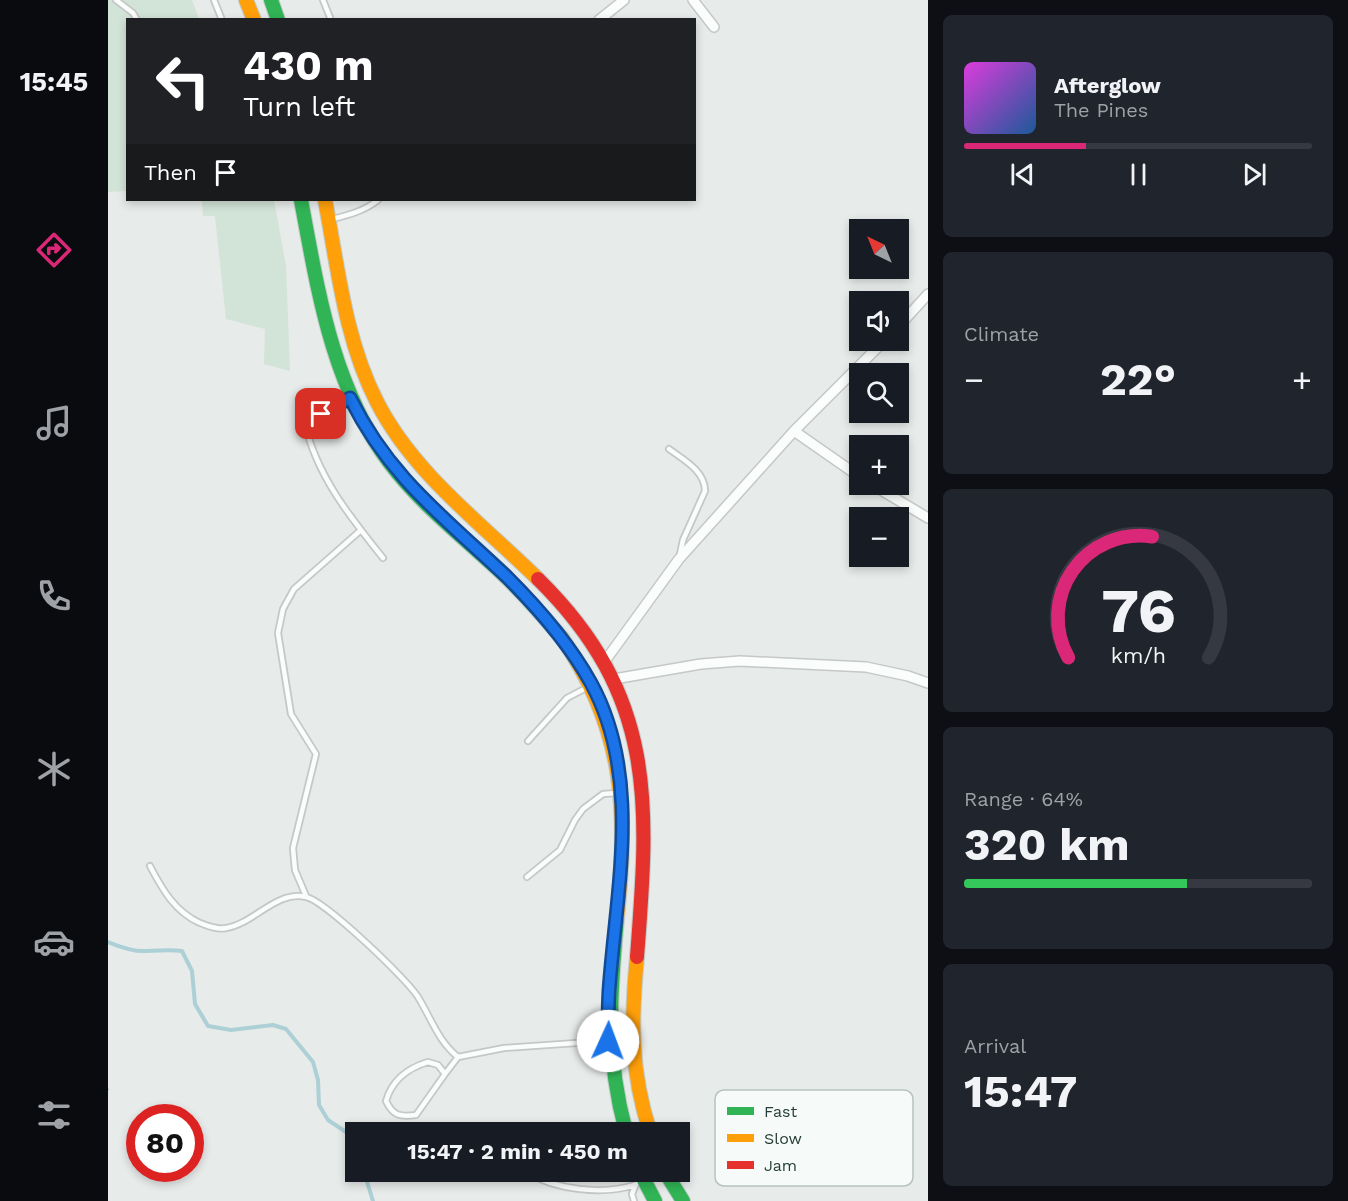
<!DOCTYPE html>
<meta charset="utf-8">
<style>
body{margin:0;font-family:"Work Sans",sans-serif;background:#20242c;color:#f1f3f6;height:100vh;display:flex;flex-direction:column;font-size:22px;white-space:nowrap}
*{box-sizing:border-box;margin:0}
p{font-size:20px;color:#9ea1a6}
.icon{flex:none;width:33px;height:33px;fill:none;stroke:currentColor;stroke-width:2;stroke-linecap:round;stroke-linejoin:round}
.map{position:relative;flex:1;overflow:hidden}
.details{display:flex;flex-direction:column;gap:15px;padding:15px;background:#0d0f14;width:420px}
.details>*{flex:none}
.hud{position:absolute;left:18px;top:18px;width:570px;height:183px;border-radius:0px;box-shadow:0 3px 9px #0003;background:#202124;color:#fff;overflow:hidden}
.needle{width:39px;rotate:317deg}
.buttons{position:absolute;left:741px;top:219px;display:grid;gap:12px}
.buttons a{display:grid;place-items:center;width:60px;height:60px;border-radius:0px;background:#171b24;box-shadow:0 3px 9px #0003;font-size:30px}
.speed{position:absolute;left:18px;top:1104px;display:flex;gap:12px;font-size:30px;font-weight:700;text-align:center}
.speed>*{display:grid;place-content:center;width:78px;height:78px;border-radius:50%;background:#171b24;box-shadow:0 3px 9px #0003;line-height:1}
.speed .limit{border:9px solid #d22;background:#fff;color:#111}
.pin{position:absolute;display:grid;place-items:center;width:51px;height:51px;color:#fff;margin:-26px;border-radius:12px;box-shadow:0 3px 9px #0006}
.me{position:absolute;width:66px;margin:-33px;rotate:2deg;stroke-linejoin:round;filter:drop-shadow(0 0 4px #0008)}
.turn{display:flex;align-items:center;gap:21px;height:126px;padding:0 18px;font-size:27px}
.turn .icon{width:78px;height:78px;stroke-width:2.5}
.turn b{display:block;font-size:42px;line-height:51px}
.then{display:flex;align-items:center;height:57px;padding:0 18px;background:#0003;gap:12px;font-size:22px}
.big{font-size:45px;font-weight:700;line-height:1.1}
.details .card{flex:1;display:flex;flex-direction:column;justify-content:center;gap:9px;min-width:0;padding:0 21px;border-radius:9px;background:#20242c}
.details .dial{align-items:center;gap:0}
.dial svg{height:156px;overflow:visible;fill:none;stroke:#363941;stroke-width:7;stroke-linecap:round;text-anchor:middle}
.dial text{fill:#f1f3f6;stroke:none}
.song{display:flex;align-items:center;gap:18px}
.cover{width:72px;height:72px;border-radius:9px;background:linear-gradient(135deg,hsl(300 70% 55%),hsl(210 70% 35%))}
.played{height:6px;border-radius:3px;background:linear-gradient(90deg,#db2777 35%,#363941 35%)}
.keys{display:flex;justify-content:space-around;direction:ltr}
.heat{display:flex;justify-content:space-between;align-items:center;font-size:33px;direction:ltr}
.charge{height:9px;border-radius:4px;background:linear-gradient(90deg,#34c759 64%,#363941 0)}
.trip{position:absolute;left:237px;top:1122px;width:345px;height:60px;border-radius:0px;background:#171b24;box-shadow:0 3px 9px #0003;font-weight:700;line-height:60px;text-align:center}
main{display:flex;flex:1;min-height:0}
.tab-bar{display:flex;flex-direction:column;width:108px;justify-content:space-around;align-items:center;background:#090b0e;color:#9ea1a6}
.tab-bar .icon{width:42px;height:42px}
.tab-bar .on{color:#db2777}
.tab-bar b{font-size:27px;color:#f1f3f6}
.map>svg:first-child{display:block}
</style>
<main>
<nav class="tab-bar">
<b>15:45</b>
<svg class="icon on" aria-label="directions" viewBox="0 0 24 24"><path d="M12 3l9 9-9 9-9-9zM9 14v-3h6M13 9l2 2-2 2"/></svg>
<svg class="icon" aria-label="music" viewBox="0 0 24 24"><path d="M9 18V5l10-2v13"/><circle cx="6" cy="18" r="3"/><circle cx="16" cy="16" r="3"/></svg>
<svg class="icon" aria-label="phone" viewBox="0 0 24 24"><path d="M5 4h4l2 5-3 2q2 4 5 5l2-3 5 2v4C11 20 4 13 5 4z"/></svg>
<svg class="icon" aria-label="climate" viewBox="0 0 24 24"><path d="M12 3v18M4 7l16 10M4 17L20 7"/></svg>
<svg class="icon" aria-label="car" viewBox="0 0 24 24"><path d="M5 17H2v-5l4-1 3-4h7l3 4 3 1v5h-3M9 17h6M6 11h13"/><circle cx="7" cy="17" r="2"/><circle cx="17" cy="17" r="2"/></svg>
<svg class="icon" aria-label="filters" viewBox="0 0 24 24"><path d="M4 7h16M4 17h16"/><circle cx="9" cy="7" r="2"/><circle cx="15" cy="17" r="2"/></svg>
</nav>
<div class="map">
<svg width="820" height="1201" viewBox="0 0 820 1201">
<rect width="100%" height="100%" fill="#e7ebe9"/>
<path fill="#d2e3d7" d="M0 0H84L91 19 20 20 19 193V191L0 192Z
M87 200H166L178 266 182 371 156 364 157 329 118 319 107 216H95L94 201Z"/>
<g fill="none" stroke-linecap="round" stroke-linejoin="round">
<path stroke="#acd0d6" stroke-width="4" d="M0 942C12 947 26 952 39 951 52 951 61 949 74 951L84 971 87 1004 100 1026 123 1030 165 1025 178 1029 205 1062 210 1080 211 1105 220 1120 238 1132 248 1144
M256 1172 265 1201"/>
<g stroke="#c4c8c6" stroke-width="8">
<path id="lane" d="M8 0 25 13 29 20
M106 0 114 20
M215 0 223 20
M224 219C241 215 256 211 270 200
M240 398 197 424C209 476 242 517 275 558
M561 449C576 460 597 471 597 491L575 540 572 554
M420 741 459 698 480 687
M42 866C54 889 67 912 92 923 100 926 109 930 118 928 146 924 168 890 198 897 216 900 299 979 310 997 323 1018 330 1041 350 1057L396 1048 497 1041
M419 877 452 850 467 820 475 809 495 794 509 793
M198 896 187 870 185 848 208 754 183 714 170 633 175 609 186 589 253 530
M320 1062 330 1065 337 1074 308 1115C292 1117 285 1116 278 1101 284 1080 300 1068 320 1062Z
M337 1074 350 1057
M418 1172C448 1190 494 1195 527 1185
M526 1201 524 1194 528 1184"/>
</g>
<g stroke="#c4c8c6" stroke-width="12">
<path id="street" d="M585 0 606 27
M491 20 516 0
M790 327 820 294
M686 431 752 477
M763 484 820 518
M497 661 571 559 686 431 777 340
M506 679 593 664 632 661 758 667 800 676 820 683"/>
</g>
<g stroke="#c2cac7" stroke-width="16">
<path id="fast" d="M163 0 170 20
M193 200C210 291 224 386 281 462 314 506 359 540 398 577 418 596 436 617 454 638
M509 918C502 997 497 1054 518 1132
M532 1172 547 1201
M557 1172 575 1201"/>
</g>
<g stroke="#c2cac7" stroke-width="16">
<path id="slow" d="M138 0 146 20
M217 200C230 268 237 340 269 402 305 473 374 524 430 579
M454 638C517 730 520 810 509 918
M529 957C523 1020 522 1070 542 1132"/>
</g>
<g stroke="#c2cac7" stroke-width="16">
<path id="jam" d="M430 579C549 696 541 803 529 957"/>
</g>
<path stroke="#c2cbc7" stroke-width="2" stroke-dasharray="3 4.5" stroke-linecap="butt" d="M0 1090 1 1089"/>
<use href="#lane" stroke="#fbfcfc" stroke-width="4.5"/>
<use href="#street" stroke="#fbfcfc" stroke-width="9"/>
<use href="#fast" stroke="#30b455" stroke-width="14"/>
<use href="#slow" stroke="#ff9f0a" stroke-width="14"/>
<use href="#jam" stroke="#e5322d" stroke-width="14"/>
</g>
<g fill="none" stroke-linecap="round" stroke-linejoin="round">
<g stroke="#114b97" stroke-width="15">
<path id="route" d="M213 414 242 398C282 478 336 517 399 577 431 609 461 643 483 683 535 778 508 890 501 991 500 1008 500 1024 500 1041"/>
</g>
<use href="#route" stroke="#1a73e8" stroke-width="10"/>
</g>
<rect x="607" y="1090" width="198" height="96" rx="9" fill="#f6faf8" stroke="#b7c2be" stroke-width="1.5"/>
<rect x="619" y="1107" width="27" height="8" fill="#30b455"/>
<rect x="619" y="1134" width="27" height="8" fill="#ff9f0a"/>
<rect x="619" y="1161" width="27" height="8" fill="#e5322d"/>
<g font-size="16" fill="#253e37">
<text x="656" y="1117">Fast</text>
<text x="656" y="1144">Slow</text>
<text x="656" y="1171">Jam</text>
</g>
</svg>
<div class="buttons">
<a><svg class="needle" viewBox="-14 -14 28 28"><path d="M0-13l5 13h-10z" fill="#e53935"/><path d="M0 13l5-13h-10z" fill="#9ea1a6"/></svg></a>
<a><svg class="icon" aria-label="sound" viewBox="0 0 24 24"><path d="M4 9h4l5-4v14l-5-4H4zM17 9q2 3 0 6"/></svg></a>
<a><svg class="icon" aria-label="search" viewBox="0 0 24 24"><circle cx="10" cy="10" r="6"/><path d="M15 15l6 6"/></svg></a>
<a>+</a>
<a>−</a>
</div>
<div class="speed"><div class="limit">80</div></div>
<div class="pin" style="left:213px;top:414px;background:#d93025"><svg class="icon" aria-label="arrive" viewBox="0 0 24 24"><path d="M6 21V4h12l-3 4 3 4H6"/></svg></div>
<svg class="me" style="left:500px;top:1041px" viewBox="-20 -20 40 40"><circle r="19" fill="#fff"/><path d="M0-13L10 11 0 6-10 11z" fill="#1a73e8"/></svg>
<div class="trip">15:47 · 2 min · 450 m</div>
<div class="hud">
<div class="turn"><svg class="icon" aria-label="left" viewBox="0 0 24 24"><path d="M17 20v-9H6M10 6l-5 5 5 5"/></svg><div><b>430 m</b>Turn left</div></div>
<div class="then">Then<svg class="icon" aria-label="arrive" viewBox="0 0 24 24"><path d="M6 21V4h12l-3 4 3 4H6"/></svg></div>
</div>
</div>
<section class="details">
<div class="card">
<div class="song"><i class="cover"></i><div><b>Afterglow</b><p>The Pines</p></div></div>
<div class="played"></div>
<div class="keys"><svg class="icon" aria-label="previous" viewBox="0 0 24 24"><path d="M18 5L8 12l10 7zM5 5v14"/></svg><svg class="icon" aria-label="pause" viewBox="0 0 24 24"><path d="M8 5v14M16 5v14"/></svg><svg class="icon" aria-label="next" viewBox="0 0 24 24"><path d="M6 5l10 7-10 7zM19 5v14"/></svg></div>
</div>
<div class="card"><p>Climate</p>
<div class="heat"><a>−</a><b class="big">22°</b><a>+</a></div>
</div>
<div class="card dial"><svg viewBox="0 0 100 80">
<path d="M14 69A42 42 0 1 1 86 69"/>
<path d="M14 69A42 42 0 0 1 57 7" stroke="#db2777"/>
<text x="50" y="56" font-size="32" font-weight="700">76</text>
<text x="50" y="72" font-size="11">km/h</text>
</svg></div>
<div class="card"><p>Range · 64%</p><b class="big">320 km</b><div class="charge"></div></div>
<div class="card"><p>Arrival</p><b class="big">15:47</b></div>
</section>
</main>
